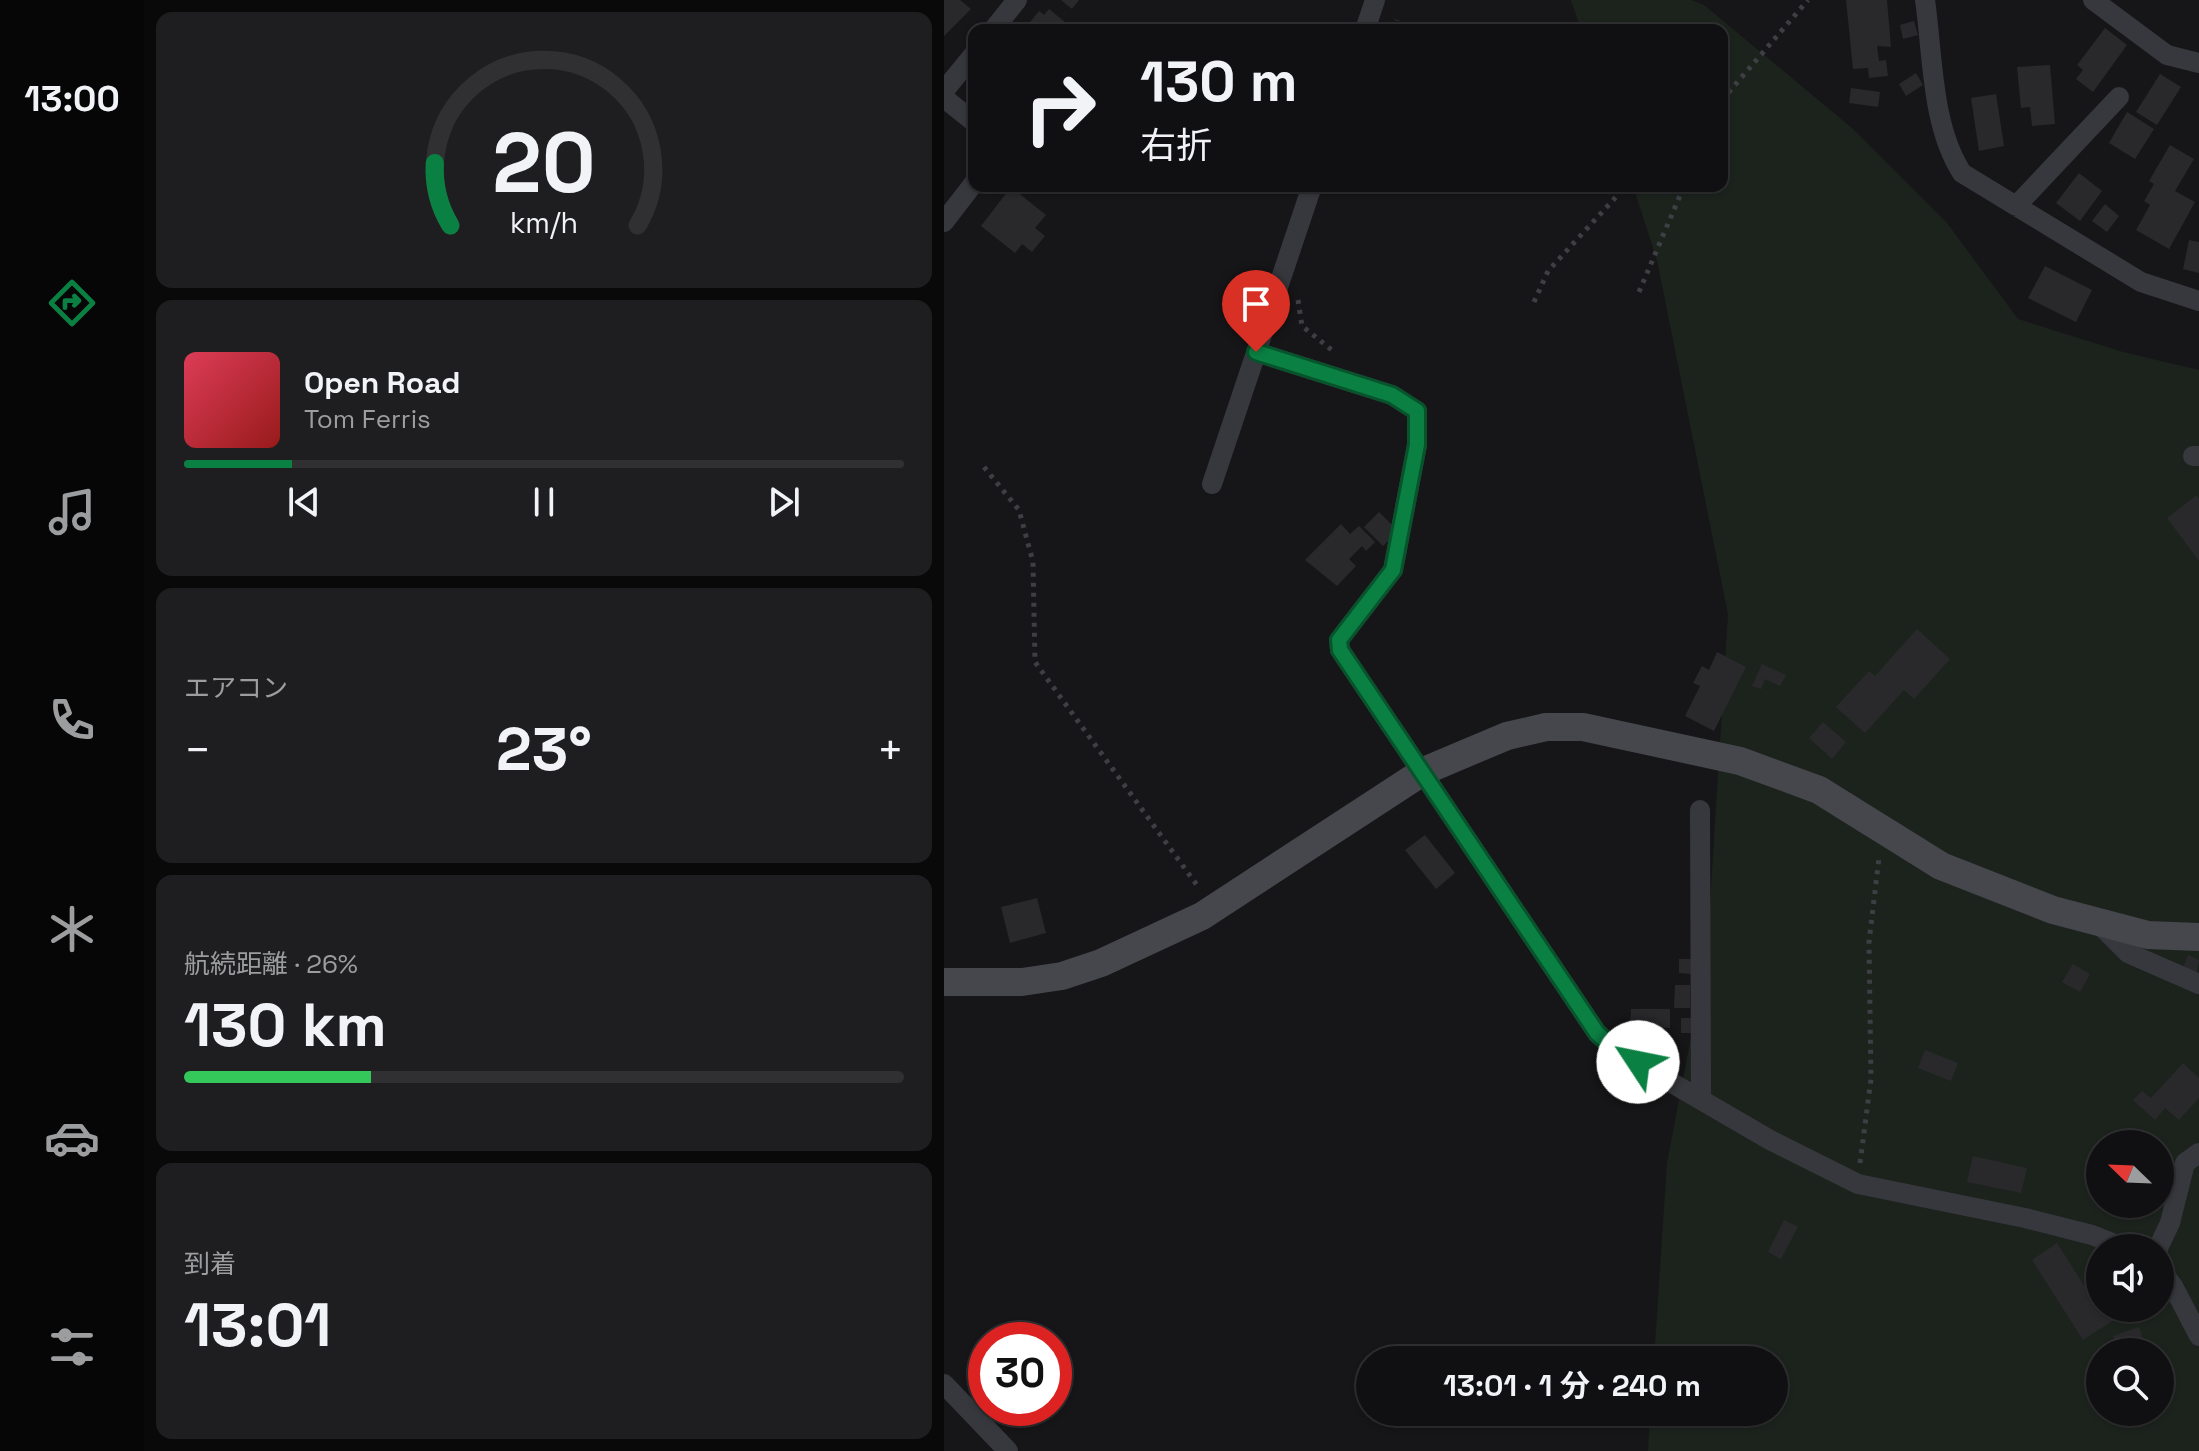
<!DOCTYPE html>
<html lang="ja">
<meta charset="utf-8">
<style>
body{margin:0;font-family:"Space Grotesk","Noto Sans JP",sans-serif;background:#1e1e20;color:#f1f3f6;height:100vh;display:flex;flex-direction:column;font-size:30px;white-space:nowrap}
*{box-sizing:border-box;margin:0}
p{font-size:26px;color:#9c9d9f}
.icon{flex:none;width:44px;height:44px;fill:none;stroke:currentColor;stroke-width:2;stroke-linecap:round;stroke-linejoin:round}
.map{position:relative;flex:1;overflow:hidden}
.side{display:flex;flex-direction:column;gap:12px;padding:12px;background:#09090a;width:800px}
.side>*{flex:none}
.hud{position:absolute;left:24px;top:24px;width:760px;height:168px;border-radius:16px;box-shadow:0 2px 6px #0004,0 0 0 2px #303032;background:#101012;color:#f1f3f6;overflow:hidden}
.needle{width:52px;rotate:293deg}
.fabs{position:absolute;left:1142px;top:1130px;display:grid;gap:16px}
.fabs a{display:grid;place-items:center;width:88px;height:88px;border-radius:50%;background:#101012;box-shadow:0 2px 6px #0004,0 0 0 2px #303032;font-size:40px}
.speed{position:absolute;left:24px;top:1322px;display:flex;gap:16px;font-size:40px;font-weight:700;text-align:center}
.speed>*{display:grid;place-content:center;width:104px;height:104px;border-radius:50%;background:#101012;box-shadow:0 2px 6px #0004,0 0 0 2px #303032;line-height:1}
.speed .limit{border:12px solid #d22;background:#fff;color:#111}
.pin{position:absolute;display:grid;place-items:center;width:68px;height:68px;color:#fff;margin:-82px -34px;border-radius:50% 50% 50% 0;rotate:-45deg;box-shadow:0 0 8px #0007}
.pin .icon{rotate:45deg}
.me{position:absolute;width:88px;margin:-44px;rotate:304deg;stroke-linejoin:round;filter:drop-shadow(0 0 6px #0008)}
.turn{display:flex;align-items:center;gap:28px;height:168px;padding:0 40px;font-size:36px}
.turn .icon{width:104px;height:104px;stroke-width:2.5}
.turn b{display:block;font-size:56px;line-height:68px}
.big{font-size:60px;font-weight:700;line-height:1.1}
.side .widget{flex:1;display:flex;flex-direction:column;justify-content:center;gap:12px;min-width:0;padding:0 28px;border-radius:16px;background:#1e1e20}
.side .dial{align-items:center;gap:0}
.dial svg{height:208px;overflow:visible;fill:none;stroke:#303032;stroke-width:7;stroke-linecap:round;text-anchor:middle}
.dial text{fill:#f1f3f6;stroke:none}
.song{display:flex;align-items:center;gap:24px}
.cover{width:96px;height:96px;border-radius:12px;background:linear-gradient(135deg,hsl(350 70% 55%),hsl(0 70% 35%))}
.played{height:8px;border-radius:4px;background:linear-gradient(90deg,#0b8043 15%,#303032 15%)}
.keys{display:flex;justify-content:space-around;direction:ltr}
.heat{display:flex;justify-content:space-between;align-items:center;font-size:44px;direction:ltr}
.charge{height:12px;border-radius:6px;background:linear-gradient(90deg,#34c759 26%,#303032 0)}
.trip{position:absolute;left:412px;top:1346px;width:432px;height:80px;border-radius:40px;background:#101012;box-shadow:0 2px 6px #0004,0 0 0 2px #303032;font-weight:700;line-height:80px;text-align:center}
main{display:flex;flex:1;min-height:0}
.tabs{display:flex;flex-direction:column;width:144px;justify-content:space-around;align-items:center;background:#060607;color:#9c9d9f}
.tabs .icon{width:56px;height:56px}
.tabs .active{color:#0b8043}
.tabs b{font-size:36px;color:#f1f3f6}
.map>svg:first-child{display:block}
</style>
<main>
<nav class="tabs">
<b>13:00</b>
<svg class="icon active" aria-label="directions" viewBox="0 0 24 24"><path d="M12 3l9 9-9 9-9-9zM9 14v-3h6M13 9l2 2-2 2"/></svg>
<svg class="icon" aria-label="music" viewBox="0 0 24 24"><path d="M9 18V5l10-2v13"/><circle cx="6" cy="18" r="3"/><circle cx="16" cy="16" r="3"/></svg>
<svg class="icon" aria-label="phone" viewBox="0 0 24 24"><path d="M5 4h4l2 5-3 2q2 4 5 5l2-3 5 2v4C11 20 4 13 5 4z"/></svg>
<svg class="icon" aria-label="climate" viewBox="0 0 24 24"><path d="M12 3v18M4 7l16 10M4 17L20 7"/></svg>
<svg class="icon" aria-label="car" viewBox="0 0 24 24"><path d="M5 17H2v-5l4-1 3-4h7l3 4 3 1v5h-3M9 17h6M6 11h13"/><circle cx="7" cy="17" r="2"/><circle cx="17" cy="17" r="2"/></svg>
<svg class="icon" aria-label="filters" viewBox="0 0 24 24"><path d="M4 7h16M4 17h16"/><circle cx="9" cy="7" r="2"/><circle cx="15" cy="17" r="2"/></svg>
</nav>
<section class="side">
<div class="widget dial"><svg viewBox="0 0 100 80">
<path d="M14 69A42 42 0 1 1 86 69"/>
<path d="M14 69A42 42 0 0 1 8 45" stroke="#0b8043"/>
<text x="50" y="56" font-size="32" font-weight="700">20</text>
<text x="50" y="72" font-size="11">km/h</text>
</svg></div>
<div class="widget">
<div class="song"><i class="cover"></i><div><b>Open Road</b><p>Tom Ferris</p></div></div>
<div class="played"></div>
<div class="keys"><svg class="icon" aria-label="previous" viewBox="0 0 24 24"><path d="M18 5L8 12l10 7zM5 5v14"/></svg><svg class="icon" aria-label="pause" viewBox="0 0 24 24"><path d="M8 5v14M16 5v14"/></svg><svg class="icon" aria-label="next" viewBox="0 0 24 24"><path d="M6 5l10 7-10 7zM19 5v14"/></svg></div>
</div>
<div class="widget"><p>エアコン</p>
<div class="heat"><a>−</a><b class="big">23°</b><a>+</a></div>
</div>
<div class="widget"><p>航続距離 · 26%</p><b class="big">130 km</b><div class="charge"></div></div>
<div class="widget"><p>到着</p><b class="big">13:01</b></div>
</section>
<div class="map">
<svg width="1255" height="1451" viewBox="0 0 1255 1451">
<rect width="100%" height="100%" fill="#161618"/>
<path fill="#1c231d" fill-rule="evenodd" d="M627 0H747L760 5 909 129 1003 223 1074 319 1179 352 1255 370V1451H704L706 1412H830V1360H710L723 1163 763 953 784 614 713 260 689 186H778V30H637ZM1156 1144H1216V1204H1156ZM1156 1248H1216V1308H1156ZM1156 1352H1216V1412H1156Z"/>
<path fill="#29292c" d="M0 0H16L27 9 0 36Z
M117 0H135L128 9Z
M902 0H943L947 47 933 46 935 61 942 60 944 76 925 78 924 68 909 69Z
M105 9 127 27 125 30H86L82 27 95 11 100 15Z
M970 21 974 35 959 39 956 25Z
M1161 28 1183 45 1149 92 1132 79 1139 70 1133 65Z
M1106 65 1111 124 1088 126 1086 107 1077 108 1073 67Z
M972 73 979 85 962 96 955 84Z
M1216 74 1237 87 1213 125 1192 112Z
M907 88 936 92 934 107 905 103Z
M1052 94 1060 146 1035 151 1027 98Z
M1183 112 1210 129 1191 159 1165 143Z
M1226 145 1250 159 1231 191 1251 202 1225 249 1192 230 1206 205 1200 201 1210 184 1205 181Z
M1135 173 1158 191 1136 221 1112 203Z
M67 187 102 215 91 228 101 236 88 252 78 244 71 253 37 226Z
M1161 204 1175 216 1163 232 1148 221Z
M1245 240 1255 242V273L1239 269Z
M1101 266 1148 290 1132 322 1084 298Z
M1253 495 1255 499V561L1223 518Z
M435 512 454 531 439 546 420 527Z
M397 524 406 534 415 526 431 542 422 551 418 546 405 559 412 566 393 586 361 560Z
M973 629 1006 659 970 699 960 690 921 733 892 707 925 671 931 676Z
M773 652 802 667 770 731 741 716 756 686 749 683 758 666 765 670Z
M818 664 842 675 836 686 821 679 817 689 808 686Z
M879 722 902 742 888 759 865 738Z
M481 835 511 873 492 889 461 850Z
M93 898 102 933 66 943 57 907Z
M1244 955 1255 960 1252 977 1238 970Z
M735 959H748V974L735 973Z
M1129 964 1146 974 1136 992 1118 982Z
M731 985H746V1008H730Z
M687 1009H726V1028L686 1027Z
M737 1018H752L751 1033H737Z
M981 1050 1014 1063 1007 1081 974 1068Z
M1239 1063 1255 1078V1098L1235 1120 1221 1108 1211 1120 1189 1100 1198 1091 1207 1098Z
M1029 1156 1083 1168 1077 1193 1023 1182Z
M840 1220 854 1227 837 1259 824 1252Z
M1113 1243 1148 1298 1156 1293V1308H1171L1176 1316 1139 1340 1088 1260Z
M1195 1327 1203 1352H1162L1173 1348 1169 1336Z"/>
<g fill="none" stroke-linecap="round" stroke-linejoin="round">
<path stroke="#3d3f44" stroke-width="5" stroke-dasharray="4 6" stroke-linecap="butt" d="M450 30 453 20
M778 100 864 0
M695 292 740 186
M354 300 358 326 389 351
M590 302 604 271 682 186
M40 467 75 510 89 562 91 662 255 888
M916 1163 927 1079 925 942 935 858"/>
<path stroke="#37383d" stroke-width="20" d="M981 0C989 55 987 125 1018 173L1197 282 1255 301
M1149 0 1223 55 1255 63
M49 30 73 0
M421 30 431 0
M0 91 30 54
M0 98 30 122
M1072 206 1175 97
M0 222 30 183
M312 352 448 395 473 411V445L449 570 395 640 396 650 653 1033 673 1051 826 1140 914 1184 1081 1218 1148 1235 1181 1248
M1249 456H1255
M268 484 368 186
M756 810 757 1098
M1154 923 1184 953 1255 984
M1214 1248 1226 1223 1241 1163 1255 1153
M1216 1269 1229 1286 1255 1336
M0 1384 64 1451"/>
<path stroke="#45474d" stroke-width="28" d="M0 982H78L118 976 157 963 258 916 480 771 563 736 602 727H639L796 761 875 790 997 866 1109 910 1204 935 1255 937"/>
</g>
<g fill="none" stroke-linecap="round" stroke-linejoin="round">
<g stroke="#07532c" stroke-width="20">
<path id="route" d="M312 352 448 395 473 411V445L449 570 395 640 396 650 653 1033 673 1051 694 1062"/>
</g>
<use href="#route" stroke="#0b8043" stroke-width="14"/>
</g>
</svg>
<div class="fabs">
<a><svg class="needle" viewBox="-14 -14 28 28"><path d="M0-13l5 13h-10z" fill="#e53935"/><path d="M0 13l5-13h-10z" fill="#9c9d9f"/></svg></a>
<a><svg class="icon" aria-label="sound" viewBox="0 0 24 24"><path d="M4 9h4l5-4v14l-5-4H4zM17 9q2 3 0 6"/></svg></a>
<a><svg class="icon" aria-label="search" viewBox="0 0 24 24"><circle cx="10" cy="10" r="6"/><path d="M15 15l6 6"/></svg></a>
</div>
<div class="speed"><div class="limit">30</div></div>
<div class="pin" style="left:312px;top:352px;background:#d93025"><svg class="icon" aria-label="arrive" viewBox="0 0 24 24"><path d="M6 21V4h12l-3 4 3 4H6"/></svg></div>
<svg class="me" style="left:694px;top:1062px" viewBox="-20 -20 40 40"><circle r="19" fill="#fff"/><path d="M0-13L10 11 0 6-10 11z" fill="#0b8043"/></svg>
<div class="trip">13:01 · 1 分 · 240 m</div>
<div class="hud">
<div class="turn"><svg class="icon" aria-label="right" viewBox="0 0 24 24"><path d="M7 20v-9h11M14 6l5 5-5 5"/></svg><div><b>130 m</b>右折</div></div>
</div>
</div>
</main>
